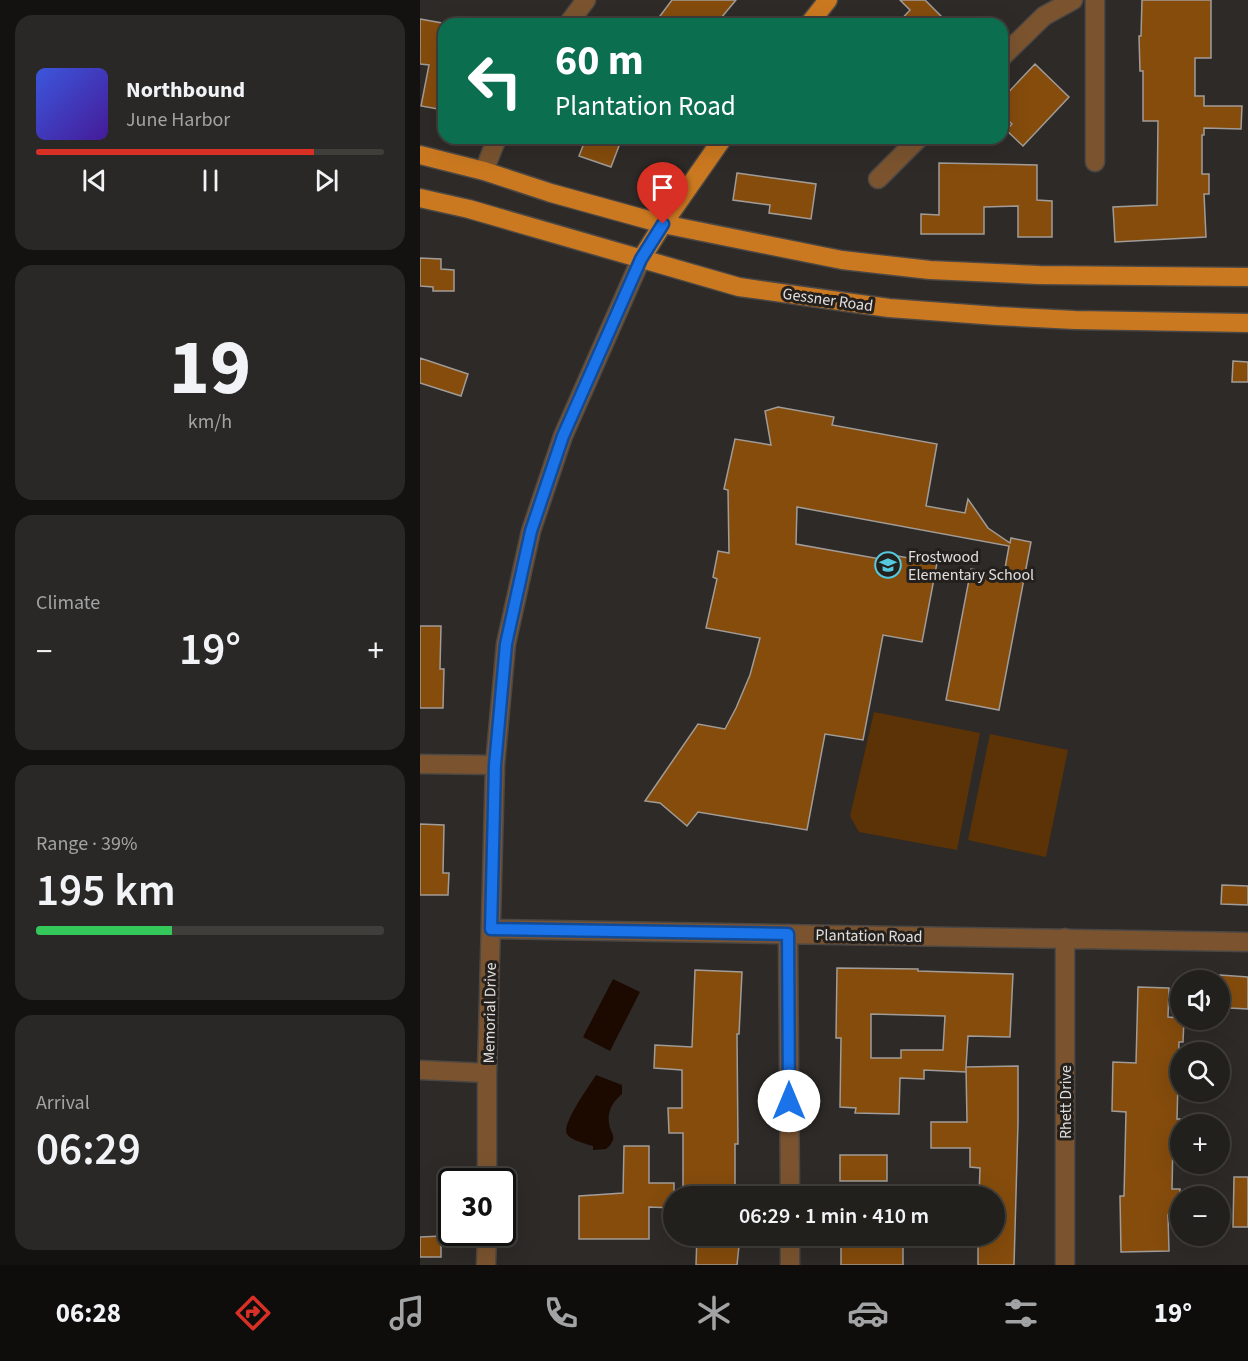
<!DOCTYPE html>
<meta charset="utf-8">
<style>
body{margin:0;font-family:"Source Sans 3",sans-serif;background:#2a2826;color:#f1f3f6;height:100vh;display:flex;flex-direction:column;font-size:22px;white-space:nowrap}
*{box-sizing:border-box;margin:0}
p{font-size:20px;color:#a2a3a4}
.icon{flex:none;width:33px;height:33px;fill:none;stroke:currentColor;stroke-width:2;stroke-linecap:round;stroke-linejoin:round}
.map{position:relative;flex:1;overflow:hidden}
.sheet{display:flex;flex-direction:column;gap:15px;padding:15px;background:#131210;width:420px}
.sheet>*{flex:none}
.top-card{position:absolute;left:18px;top:18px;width:570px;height:126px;border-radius:18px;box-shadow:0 6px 24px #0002,0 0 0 2px #3f3e3b;background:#0b6e4f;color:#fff;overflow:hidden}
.buttons{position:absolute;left:750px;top:970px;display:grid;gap:12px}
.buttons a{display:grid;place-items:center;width:60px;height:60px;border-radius:50%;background:#22201d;box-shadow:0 6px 24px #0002,0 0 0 2px #3f3e3b;font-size:30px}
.speed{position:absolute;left:18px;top:1168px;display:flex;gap:12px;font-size:30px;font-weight:700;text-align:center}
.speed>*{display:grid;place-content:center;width:78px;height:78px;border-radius:50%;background:#22201d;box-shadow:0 6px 24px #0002,0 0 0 2px #3f3e3b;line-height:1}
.speed .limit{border:3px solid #111;border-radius:9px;background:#fff;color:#111}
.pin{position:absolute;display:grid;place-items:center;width:51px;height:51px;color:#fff;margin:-62px -26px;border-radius:50% 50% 50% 0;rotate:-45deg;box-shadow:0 0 6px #0007}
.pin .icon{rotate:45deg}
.me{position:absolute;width:66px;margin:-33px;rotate:0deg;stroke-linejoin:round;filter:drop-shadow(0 0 4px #0008)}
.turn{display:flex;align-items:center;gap:21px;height:126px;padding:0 18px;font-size:27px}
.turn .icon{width:78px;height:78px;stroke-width:2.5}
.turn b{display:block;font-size:42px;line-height:51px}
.big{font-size:45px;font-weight:600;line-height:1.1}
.sheet .tile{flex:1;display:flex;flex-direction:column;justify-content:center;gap:9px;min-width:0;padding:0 21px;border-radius:18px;background:#2a2826}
.sheet .dial{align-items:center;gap:0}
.dial b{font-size:78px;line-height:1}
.song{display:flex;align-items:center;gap:18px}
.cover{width:72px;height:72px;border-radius:9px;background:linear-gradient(135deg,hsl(230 70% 55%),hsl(260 70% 35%))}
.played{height:6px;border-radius:3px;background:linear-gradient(90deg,#d93025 80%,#3f3e3b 80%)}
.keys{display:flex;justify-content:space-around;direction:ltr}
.heat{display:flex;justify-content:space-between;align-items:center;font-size:33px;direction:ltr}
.charge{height:9px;border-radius:4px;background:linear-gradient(90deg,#34c759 39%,#3f3e3b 0)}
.trip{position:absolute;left:243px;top:1186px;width:342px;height:60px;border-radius:30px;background:#22201d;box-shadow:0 6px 24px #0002,0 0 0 2px #3f3e3b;font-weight:600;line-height:60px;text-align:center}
.tabs{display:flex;height:96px;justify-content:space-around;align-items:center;background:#0e0d0c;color:#a2a3a4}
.tabs .icon{width:42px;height:42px}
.tabs .selected{color:#d93025}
.tabs b{font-size:27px;color:#f1f3f6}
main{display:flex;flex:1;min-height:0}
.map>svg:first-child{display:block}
</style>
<main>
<section class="sheet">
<div class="tile">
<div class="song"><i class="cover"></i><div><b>Northbound</b><p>June Harbor</p></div></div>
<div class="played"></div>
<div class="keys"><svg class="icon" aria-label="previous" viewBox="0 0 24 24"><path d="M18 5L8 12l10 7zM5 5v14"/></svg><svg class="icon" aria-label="pause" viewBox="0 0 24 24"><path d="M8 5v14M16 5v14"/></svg><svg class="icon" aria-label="next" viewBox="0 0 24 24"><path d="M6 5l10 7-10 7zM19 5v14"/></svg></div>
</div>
<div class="tile dial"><b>19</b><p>km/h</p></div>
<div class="tile"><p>Climate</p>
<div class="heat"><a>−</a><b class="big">19°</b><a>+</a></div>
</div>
<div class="tile"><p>Range · 39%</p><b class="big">195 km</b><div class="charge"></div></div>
<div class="tile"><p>Arrival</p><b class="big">06:29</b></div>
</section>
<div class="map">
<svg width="828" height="1265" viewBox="0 0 828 1265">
<rect width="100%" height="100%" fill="#2e2a27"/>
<path fill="#5b3306" d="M454 712 560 733 537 850 439 832 430 816Z
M570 734 648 750 626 857 548 840Z"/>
<path fill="#1c0a00" d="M193 979 220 992 190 1051 163 1037Z
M176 1075 202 1085V1094C191 1103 186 1114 190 1128 192 1133 195 1137 192 1142 191 1145 188 1147 186 1149L173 1150V1146C167 1144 150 1140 147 1134 141 1124 170 1085 176 1075Z"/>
<path fill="#854c0c" stroke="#a19c98" stroke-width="1.5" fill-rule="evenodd" d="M252 0H316L296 24H234Z
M480 0H505L529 24H477L490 10Z
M722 0H791V58H775V96H784V106H822L821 129 784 128V135H782V174H789V194H784L786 237 695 242 693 207 737 205 738 121H723V71H720L719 36H721Z
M0 19 22 23V26H24V110L1 106 9 65 0 64Z
M615 64 649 97 603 146 586 130 592 124 582 115V99Z
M166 138H202L191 167 159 156Z
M519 163 617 165V200L632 201V237H598V206L564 207V234H501V214L519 215Z
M317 173 396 184 391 219 349 213 350 205 313 200Z
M0 258 21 259V269L34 270V291H13V287L0 286Z
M0 358 48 374 41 396 0 383Z
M813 361 828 362V382H812Z
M358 407 414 417 412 425 517 444 506 506 545 513 548 499 568 528 590 543 591 538 611 542 579 710 526 700 551 569 584 574 589 546 377 507 376 544 477 562 478 556 517 563 502 642 463 635 443 740 405 734 387 830 278 812 267 826 240 803 225 801 278 724 305 729 316 708 330 675 340 638 286 628 297 579 293 577 298 551 309 553 308 490 304 489 315 439 351 445 345 411Z
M0 626H21L20 669H24L23 708H0Z
M0 824 24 825 23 873H29L28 895H0Z
M802 885 828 886V905L801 904Z
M417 968 498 969V971L593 974 590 1037 548 1036 546 1067 598 1066V1123L594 1265H558V1236H574V1197H559L560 1168 550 1167V1148H511V1122H547L546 1067V1072L504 1070V1079L480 1078 479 1114 435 1113 436 1108 420 1107 421 1038H416ZM451 1014 525 1016 523 1050H481V1058H451Z
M275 970 322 972 319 1034H317L318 1144H315V1197H263V1133H249L248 1108H262V1070L234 1068 235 1045 272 1047Z
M800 975 828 977V1009L810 1008 811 1000 800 999Z
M718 987 749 988 748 1017 760 1018V1020H764L763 1042H759L758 1081 757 1119H760V1142L753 1141 752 1189H760V1214L748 1215 749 1251 701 1252 700 1196H704L706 1112 692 1111 693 1062 716 1063Z
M204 1146H229V1183H254V1208L229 1207V1239H159V1196L203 1193Z
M420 1155H467V1181H420Z
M814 1177H828V1227H813Z
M21 1236V1257H0V1237Z
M277 1236H320L317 1265H276Z
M421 1236H462V1246H483V1265H421Z"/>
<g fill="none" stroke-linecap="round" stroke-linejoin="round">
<g stroke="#4b4744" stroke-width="21">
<path id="minor" d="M675 0V162
M148 24 166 0
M582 57 624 16 653 0
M64 171 77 138
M458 179 499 138
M0 764 75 765
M71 929 828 942
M368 934 370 1197
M0 1070 67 1073
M67 1182V1073L75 765 86 644 111 531 143 436 221 259
M370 1236V1265
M66 1265 67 1233
M645 1265V938"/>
</g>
<g stroke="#4b4744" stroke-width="21">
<path id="major" d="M389 24 408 0
M0 155 64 171 131 193 243 224 422 260 510 270 619 275 828 277
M0 198 49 209 319 287 469 308 577 316 655 320 828 323
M221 259 243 224 303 138"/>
</g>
<use href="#minor" stroke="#7b542f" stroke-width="18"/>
<use href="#major" stroke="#cb7920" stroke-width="18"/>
</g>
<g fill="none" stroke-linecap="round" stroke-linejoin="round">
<g stroke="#114b97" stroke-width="15">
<path id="route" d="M243 224 221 259 143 436 111 531 86 644 75 765 71 929 368 934 369 1101"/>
</g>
<use href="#route" stroke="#1a73e8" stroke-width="10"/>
</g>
<defs>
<g id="school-ring" transform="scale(1.35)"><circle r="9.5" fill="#24201d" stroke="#55cadf" stroke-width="1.5"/><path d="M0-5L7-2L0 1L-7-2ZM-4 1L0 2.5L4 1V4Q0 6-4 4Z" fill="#55cadf"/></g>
</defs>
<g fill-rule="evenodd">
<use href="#school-ring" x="468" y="565"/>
</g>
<g text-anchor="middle" stroke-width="6" stroke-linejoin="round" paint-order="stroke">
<g font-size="16" fill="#e1dfdd" stroke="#24201d">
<text transform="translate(408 299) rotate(8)" y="6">Gessner Road</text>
<text transform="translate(449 935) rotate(1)" y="6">Plantation Road</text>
<text transform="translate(69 1013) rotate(-89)" y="6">Memorial Drive</text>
<text transform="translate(645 1102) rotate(-90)" y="6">Rhett Drive</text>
</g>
<g font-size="16" fill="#e1dfdd" stroke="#24201d" text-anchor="start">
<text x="488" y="562">Frostwood<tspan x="488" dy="18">Elementary School</tspan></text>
</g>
</g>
</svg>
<div class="buttons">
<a><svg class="icon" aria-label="sound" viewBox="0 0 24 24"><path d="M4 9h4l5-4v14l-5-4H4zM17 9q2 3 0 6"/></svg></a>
<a><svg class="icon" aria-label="search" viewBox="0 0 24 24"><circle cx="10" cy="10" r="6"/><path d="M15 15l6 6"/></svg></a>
<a>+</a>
<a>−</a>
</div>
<div class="speed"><div class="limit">30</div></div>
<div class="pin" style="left:243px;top:224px;background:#d93025"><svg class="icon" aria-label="arrive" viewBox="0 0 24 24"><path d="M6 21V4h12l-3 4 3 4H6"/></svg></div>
<svg class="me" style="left:369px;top:1101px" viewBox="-20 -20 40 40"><circle r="19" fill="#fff"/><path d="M0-13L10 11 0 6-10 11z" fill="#1a73e8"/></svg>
<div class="trip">06:29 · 1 min · 410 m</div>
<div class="top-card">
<div class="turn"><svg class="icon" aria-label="left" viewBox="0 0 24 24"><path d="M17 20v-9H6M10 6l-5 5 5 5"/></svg><div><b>60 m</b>Plantation Road</div></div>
</div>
</div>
</main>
<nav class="tabs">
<b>06:28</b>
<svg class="icon selected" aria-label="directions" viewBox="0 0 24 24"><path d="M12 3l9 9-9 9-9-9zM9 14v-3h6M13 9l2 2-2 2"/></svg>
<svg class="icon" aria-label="music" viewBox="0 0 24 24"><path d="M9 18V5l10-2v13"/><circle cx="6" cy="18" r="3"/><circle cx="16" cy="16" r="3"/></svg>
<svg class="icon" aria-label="phone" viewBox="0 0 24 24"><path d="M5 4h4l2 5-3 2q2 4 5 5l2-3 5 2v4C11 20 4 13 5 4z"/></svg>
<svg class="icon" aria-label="climate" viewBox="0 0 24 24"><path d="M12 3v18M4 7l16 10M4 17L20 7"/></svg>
<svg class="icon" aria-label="car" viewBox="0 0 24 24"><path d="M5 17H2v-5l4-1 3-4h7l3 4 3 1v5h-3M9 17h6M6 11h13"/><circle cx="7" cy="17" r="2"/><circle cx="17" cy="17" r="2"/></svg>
<svg class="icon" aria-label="filters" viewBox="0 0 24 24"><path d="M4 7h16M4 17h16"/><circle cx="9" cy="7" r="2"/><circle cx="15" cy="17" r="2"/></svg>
<b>19°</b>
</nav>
